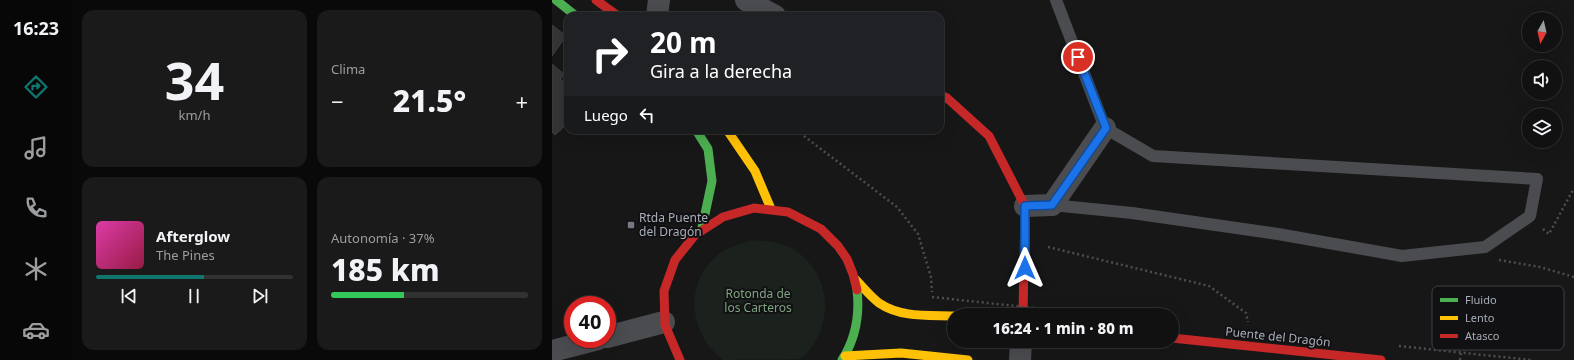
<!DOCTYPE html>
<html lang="es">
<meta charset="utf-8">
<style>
body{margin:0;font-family:"Noto Sans",sans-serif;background:#1a1a1a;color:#f1f3f6;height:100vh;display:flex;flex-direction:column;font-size:15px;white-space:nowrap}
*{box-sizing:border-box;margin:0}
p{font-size:13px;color:#9c9d9f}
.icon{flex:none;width:22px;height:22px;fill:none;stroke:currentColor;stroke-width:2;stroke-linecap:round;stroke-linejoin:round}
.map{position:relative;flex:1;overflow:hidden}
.panel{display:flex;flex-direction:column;gap:10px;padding:10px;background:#090909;width:480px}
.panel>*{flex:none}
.top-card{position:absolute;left:12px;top:12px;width:380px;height:122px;border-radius:12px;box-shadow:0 4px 16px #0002,0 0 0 1px #303131;background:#202124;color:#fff;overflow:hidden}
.needle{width:26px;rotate:188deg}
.buttons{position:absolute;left:970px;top:12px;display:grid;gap:8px}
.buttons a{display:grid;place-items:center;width:40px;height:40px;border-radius:50%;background:#111;box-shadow:0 4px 16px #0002,0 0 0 1px #303131;font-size:20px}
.speed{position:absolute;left:12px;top:296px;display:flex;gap:8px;font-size:20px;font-weight:700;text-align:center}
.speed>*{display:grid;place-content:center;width:52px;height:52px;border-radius:50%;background:#111;box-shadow:0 4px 16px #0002,0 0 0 1px #303131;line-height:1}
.speed .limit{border:6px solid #d22;background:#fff;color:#111}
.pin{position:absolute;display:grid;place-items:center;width:34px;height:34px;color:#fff;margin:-17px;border:2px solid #fff;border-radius:50%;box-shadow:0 1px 4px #0007}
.me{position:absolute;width:44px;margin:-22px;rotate:0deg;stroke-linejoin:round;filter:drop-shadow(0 0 3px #0008)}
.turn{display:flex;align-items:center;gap:14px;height:84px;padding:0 20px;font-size:18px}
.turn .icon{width:52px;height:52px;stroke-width:2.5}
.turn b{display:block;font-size:28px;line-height:34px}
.then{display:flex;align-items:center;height:38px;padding:0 20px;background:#0003;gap:8px;font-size:15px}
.big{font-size:30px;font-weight:800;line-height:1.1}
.panel .widget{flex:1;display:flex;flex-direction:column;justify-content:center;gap:6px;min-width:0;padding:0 14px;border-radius:12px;background:#1a1a1a}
.panel .dial{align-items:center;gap:0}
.dial b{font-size:52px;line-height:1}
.song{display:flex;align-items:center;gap:12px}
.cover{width:48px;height:48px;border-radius:6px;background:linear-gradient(135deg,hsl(320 70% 55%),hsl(340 70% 35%))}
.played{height:4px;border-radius:2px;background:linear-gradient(90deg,#0f766e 55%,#303131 55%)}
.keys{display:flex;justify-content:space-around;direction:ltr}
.heat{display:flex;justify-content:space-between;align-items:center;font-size:22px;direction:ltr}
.charge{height:6px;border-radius:3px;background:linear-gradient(90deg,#34c759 37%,#303131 0)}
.panel .tiles{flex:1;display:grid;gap:10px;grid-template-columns:repeat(2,1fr)}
.trip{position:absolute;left:395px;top:308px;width:232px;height:40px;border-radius:20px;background:#111;box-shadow:0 4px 16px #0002,0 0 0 1px #303131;font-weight:800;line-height:40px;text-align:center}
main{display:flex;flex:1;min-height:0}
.menu{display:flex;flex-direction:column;width:72px;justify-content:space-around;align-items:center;background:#070707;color:#9c9d9f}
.menu .icon{width:28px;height:28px}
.menu .selected{color:#0f766e}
.menu b{font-size:18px;color:#f1f3f6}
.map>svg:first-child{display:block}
</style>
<main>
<nav class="menu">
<b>16:23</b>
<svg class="icon selected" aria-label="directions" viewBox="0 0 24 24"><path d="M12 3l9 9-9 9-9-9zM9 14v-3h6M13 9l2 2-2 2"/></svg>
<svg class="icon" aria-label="music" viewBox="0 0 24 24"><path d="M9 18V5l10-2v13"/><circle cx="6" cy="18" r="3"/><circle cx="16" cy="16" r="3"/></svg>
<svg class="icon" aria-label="phone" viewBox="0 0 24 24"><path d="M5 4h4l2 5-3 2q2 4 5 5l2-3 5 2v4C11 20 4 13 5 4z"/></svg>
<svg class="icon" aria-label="climate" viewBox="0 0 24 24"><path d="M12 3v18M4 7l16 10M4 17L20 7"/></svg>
<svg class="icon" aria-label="car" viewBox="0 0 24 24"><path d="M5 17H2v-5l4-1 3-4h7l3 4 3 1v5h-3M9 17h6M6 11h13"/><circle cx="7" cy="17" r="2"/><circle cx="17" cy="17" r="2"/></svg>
</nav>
<section class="panel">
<div class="tiles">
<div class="widget dial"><b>34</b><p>km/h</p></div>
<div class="widget"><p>Clima</p>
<div class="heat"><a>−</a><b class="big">21.5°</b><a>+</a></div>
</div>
<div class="widget">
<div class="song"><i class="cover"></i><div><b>Afterglow</b><p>The Pines</p></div></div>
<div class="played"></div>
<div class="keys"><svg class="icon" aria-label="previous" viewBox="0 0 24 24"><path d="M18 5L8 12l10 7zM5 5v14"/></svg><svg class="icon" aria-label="pause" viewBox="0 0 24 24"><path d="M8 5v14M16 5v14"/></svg><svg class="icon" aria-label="next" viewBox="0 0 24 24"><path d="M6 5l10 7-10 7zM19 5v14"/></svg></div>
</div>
<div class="widget"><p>Autonomía · 37%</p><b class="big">185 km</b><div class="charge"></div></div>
</div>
</section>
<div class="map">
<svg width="1022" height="360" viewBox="0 0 1022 360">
<rect width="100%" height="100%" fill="#171717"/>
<path fill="#1b211c" d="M201 240C216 241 231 242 244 251 275 272 281 312 263 342 259 349 254 356 246 359 240 360 182 360 171 360 139 336 131 287 162 258 173 248 187 244 201 240Z"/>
<path fill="#343537" stroke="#3f4043" d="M0 25 14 36 0 56Z
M0 64 13 75 8 79 16 85V123L3 135 0 132Z"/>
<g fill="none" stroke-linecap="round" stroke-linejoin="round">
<path stroke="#4d4e52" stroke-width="2.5" stroke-dasharray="2 3" stroke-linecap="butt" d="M244 130 345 207 366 234 379 277 380 292
M991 229 997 234 1022 188
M496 247 657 286 694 313 696 322
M947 260 988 267 1022 277
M847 346 979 360
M908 360 909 353"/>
<path stroke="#4b4c50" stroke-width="12" d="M500 205 580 213 726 234 850 256 933 247 978 216 985 179 601 156 553 128 504 0"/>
<path stroke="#4b4c50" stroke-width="22" d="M194 0 223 16
M105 16 107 0
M473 206 500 205 553 128
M55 337 112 322
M0 351 46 339
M468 360 469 341"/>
<path stroke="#4caf50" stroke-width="9" d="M4 0 24 16
M144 130 156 149 160 181 150 228
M290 360C304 338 308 316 305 290"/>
<path stroke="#ffc107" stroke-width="9" d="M175 130 203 171 219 209
M303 279C311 287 318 296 327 303 349 318 377 315 402 316
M293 356 349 353 416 360"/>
<path stroke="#c62828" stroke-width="9" d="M44 0 66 16
M388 95 395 98 437 136 473 206 471 315
M620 338 829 360
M128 360 113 325 112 291 123 260 143 235 171 217 202 208 236 212 269 229 286 246 295 259 301 274 305 290"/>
<path stroke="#4d4e52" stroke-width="2.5" stroke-dasharray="2 3" stroke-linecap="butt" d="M380 297 547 315"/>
</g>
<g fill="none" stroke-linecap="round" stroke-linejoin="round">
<g stroke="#114b97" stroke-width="10">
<path id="route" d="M473 268V206L500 205 554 128 526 57"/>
</g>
<use href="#route" stroke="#1a73e8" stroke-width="7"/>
</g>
<rect fill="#757880" stroke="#111113" stroke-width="1.5" x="75" y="221" width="8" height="8" rx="2"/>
<g text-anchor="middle" stroke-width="4" stroke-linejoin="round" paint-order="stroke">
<g font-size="12" fill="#a8adb8" stroke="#111113" text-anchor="start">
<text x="87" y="222">Rtda Puente<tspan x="87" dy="14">del Dragón</tspan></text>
</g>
<g font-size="12" fill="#7fa381" stroke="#111113">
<text x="206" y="298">Rotonda de<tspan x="206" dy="14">los Carteros</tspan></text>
</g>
<g font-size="12" fill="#a8adb8" stroke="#111113">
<text transform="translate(726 337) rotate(6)" y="4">Puente del Dragón</text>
</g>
</g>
<rect x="880" y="286" width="132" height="64" rx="6" fill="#111113" stroke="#3e4045" stroke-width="1"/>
<rect x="888" y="298" width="18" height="4" fill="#4caf50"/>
<rect x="888" y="316" width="18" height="4" fill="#ffc107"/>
<rect x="888" y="334" width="18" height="4" fill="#c62828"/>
<g font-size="11" fill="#a8adb8">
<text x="913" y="304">Fluido</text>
<text x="913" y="322">Lento</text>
<text x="913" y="340">Atasco</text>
</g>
</svg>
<div class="buttons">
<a><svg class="needle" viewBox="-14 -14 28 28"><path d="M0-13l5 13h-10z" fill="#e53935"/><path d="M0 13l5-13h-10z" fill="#9c9d9f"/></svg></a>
<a><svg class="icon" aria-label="sound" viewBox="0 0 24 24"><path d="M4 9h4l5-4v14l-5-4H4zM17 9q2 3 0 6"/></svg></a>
<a><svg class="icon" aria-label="layers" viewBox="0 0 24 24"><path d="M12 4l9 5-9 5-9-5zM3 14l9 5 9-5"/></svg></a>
</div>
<div class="speed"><div class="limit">40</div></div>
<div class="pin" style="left:526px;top:57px;background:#d93025"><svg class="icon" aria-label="arrive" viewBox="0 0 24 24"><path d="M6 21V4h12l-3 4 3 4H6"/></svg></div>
<svg class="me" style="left:473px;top:268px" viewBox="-20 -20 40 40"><path d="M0-17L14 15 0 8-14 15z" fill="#1a73e8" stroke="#fff" stroke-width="4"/></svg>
<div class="trip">16:24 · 1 min · 80 m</div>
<div class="top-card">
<div class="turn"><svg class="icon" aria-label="right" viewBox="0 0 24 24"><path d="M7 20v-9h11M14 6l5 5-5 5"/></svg><div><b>20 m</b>Gira a la derecha</div></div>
<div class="then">Luego<svg class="icon" aria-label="left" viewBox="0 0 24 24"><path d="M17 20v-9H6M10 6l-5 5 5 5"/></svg></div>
</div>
</div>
</main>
